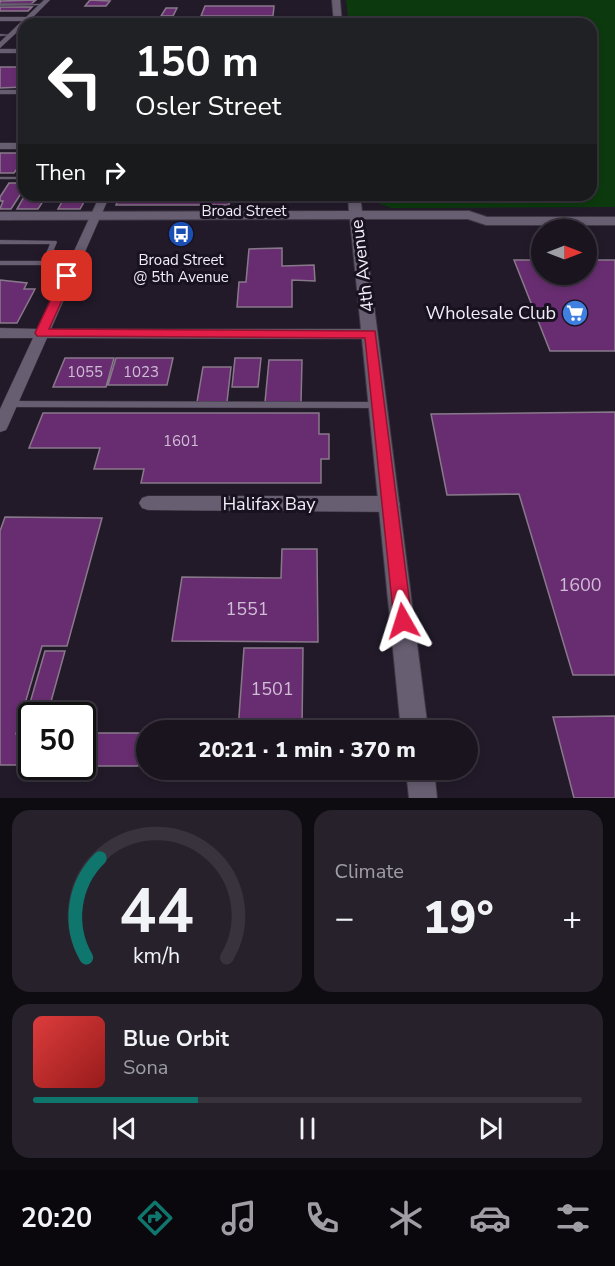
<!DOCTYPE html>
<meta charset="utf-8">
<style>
body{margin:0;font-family:"Nunito Sans",sans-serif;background:#27212c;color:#f1f3f6;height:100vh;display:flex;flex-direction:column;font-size:22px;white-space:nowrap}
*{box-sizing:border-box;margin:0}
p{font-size:20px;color:#9f9ea4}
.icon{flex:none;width:33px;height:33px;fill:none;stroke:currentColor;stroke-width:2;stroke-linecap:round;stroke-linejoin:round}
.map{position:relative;height:798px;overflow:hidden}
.panel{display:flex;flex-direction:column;gap:12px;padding:12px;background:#0e0b11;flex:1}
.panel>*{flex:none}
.guide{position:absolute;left:18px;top:18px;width:579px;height:183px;border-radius:18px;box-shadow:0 3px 9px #0003,0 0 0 2px #38333d;background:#202124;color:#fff;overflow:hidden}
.needle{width:39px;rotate:90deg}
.controls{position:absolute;left:531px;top:219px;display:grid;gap:12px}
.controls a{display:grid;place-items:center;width:66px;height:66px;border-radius:50%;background:#1a141f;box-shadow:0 3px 9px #0003,0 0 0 2px #38333d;font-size:30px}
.speed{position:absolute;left:18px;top:702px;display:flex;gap:12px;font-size:30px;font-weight:700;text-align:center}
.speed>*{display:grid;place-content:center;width:78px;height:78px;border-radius:50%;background:#1a141f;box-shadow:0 3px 9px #0003,0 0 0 2px #38333d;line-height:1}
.speed .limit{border:3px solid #111;border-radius:9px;background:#fff;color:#111}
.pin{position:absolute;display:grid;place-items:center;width:51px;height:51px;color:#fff;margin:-26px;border-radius:12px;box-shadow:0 3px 9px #0006}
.me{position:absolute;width:66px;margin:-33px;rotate:354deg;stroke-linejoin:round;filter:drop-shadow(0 0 4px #0008)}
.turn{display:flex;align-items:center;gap:21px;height:126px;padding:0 18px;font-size:27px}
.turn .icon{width:78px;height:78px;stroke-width:2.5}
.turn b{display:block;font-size:42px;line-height:51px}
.then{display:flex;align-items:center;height:57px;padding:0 18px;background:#0003;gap:12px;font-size:22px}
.big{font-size:45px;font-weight:800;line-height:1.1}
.panel .card{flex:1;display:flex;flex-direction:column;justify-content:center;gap:9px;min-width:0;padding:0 21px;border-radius:18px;background:#27212c}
.panel .dial{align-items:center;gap:0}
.dial svg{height:156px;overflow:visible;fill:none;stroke:#38333d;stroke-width:7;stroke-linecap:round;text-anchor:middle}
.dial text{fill:#f1f3f6;stroke:none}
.song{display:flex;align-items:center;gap:18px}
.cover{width:72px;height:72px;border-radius:9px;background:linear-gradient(135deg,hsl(0 70% 55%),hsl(0 70% 35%))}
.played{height:6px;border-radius:3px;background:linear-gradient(90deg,#0f766e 30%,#38333d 30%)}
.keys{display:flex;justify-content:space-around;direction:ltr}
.heat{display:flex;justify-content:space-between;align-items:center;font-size:33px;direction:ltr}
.panel .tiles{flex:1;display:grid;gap:12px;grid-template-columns:1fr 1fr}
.card:last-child{grid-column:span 2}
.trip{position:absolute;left:136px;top:720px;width:342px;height:60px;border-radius:30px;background:#1a141f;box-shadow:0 3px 9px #0003,0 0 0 2px #38333d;font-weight:800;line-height:60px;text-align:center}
.tabs{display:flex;height:96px;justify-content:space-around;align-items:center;background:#0a080c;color:#9f9ea4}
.tabs .icon{width:42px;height:42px}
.tabs .selected{color:#0f766e}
.tabs b{font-size:27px;color:#f1f3f6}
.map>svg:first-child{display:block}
</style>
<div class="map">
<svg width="615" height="798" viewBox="0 0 615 798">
<rect width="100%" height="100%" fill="#221a29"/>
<path fill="#0c3a0e" d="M346 0H615V207L391 208 376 202 375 195H591V24H349Z"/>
<path fill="#682d70" stroke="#88798a" stroke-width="1.5" d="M0 0 1 1 36 0 31 4H0Z
M90 0 110 1 106 6H85Z
M205 6H274L273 16H201Z
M0 7H32L28 11H0Z
M166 8H177L173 16H161Z
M45 22H107L43 24Z
M0 67H24V87L0 88Z
M0 153H24V159L14 173H0Z
M9 183H24V189L11 209H0L3 201H0V197Z
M25 195H47L38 209H17Z
M66 195H88L80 209H58Z
M120 195H230L229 205H116Z
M282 248V266L314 265 315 281 292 280V307H237L239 282H246L249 249Z
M514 260H542V274H586V260H615V351H550Z
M0 280 27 283 24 289H35L17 323H0Z
M65 358H114L106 387H53Z
M116 358H173L167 385H108Z
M235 358H261L258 387H232Z
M269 360H302L301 403 265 402Z
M203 367H231L227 402H197Z
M615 412V675H573L519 494 447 495 431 414Z
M43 413H319V434H329V459H321V483H141L144 469H94L100 448H29Z
M5 517 102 518 67 646H42L16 734H21L45 651H65L47 716H32V765H0V531Z
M282 549H317L318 642 172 641 182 577 281 578Z
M244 648H303L302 730H238Z
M615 716V798H574L553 717Z
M82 733H144L138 766H82Z
M235 770H302V778L234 777Z"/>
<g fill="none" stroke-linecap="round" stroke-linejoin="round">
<g stroke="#3e3844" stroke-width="1">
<path id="lane" d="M0 4H42L43 5 0 6Z
M0 34 13 35 0 36Z
M0 177H24V179H0Z
M0 240 56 241 57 242 49 261H73L76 263 73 265H0V261H43L50 244H0Z
M10 401 378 402 381 403 382 405 381 407 378 408 10 407 7 406 6 404 7 402Z"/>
</g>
<g stroke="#3e3844" stroke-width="1">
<path id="street" d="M44 0H50L33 17H185L188 19 186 24H180L181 21H29L0 48V42L22 21H0V17H26Z
M0 49H24V53H0Z
M0 90H24V94H0Z
M0 143H24V149H0Z
M100 195H110L51 329H371L378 334 371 339 47 338 8 426 6 430 0 432V409L33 338H0V328L38 329Z
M148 496H391L397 499 400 504 397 509 391 512 148 510 142 508 139 503 142 498Z"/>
</g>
<g stroke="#3e3844" stroke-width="2">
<path id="secondary" d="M332 0H340L342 24H334Z
M348 195H360L362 211H469L487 217H615V225H486L468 219H363L428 730H401L350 219 0 220V212L349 211Z
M406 770H434L437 798H409Z"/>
</g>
<path stroke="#87808d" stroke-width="1.5" stroke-dasharray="1 2" stroke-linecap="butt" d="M404 197 410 195"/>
<use href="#lane" fill="#675e71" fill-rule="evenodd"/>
<use href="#street" fill="#675e71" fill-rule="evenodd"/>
<use href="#secondary" fill="#675e71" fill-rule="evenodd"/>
</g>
<path fill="#e11d48" stroke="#92132f" stroke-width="1.5" d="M67 273 73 276 49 329 375 331 412 621 410 627 403 630 397 627 394 621 365 338 37 336 35 333 62 276Z"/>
<defs>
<g id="bus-disc" transform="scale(1.35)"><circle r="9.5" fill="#1a4fb4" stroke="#18111f"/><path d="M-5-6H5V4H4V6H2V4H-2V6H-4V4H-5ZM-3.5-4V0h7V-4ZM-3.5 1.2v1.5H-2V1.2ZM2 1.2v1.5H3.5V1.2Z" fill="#fff"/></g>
<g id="supermarket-disc" transform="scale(1.35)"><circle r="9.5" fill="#3f7fe0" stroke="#18111f"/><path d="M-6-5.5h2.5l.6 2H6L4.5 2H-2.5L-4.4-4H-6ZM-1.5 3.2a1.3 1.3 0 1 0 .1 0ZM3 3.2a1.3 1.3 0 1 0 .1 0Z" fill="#fff"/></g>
</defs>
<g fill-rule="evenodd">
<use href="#bus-disc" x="181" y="234"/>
<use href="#supermarket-disc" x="575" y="313"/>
</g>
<g text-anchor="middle" stroke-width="6" stroke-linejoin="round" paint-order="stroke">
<g font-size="15" fill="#f2edf8" stroke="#18111f">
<text x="244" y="216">Broad Street</text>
</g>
<g font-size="15" fill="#f2edf8" stroke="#18111f">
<text x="181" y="265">Broad Street<tspan x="181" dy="17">@ 5th Avenue</tspan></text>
</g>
<g font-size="15" fill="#d0bdd6">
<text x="85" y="377">1055</text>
<text x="141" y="377">1023</text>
<text x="181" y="446">1601</text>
</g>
<g font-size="18" fill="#f2edf8" stroke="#18111f">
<text transform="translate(362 266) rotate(-97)" y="6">4th Avenue</text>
<text x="269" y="510">Halifax Bay</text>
</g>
<g font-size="18" fill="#f2edf8" stroke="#18111f" text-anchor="end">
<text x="556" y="319">Wholesale Club</text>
</g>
<g font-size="18" fill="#d0bdd6">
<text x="580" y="591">1600</text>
<text x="247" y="615">1551</text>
<text x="272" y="695">1501</text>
</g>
</g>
</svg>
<div class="controls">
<a><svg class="needle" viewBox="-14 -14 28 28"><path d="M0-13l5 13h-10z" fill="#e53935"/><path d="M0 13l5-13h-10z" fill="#9f9ea4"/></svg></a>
</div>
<div class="speed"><div class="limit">50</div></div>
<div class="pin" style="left:67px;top:276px;background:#d93025"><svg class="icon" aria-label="arrive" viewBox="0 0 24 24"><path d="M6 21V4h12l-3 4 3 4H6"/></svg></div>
<svg class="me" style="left:403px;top:621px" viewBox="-20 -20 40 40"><path d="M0-17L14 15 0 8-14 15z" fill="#e11d48" stroke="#fff" stroke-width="4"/></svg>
<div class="trip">20:21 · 1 min · 370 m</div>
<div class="guide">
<div class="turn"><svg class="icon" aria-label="left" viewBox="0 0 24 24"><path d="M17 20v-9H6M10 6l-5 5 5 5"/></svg><div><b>150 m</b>Osler Street</div></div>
<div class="then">Then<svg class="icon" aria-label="right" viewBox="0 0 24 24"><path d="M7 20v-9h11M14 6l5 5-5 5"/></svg></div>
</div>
</div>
<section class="panel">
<div class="tiles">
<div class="card dial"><svg viewBox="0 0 100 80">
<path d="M14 69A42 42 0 1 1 86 69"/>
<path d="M14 69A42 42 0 0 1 21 18" stroke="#0f766e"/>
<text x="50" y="56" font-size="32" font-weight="700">44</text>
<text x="50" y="72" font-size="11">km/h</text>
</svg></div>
<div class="card"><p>Climate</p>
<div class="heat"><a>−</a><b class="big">19°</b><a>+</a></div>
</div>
<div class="card">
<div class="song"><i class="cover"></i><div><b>Blue Orbit</b><p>Sona</p></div></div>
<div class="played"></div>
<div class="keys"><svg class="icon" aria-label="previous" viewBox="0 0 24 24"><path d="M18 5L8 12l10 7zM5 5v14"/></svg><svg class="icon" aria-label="pause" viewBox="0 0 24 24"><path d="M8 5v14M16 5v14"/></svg><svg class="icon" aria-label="next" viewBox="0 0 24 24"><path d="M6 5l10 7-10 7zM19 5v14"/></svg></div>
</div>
</div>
</section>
<nav class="tabs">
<b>20:20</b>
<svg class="icon selected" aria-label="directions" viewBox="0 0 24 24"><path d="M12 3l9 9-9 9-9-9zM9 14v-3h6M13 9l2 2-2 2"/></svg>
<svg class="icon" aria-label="music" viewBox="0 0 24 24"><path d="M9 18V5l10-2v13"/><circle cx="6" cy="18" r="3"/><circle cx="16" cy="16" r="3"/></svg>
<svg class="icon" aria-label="phone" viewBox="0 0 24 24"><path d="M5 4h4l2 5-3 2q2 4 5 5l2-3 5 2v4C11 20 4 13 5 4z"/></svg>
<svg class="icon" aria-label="climate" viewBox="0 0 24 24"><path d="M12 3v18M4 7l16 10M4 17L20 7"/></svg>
<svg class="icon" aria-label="car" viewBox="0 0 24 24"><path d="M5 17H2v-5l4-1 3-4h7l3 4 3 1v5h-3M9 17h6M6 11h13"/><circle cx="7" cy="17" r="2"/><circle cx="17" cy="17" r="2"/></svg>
<svg class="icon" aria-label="filters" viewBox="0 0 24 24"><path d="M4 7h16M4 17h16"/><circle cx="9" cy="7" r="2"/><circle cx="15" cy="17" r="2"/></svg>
</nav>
